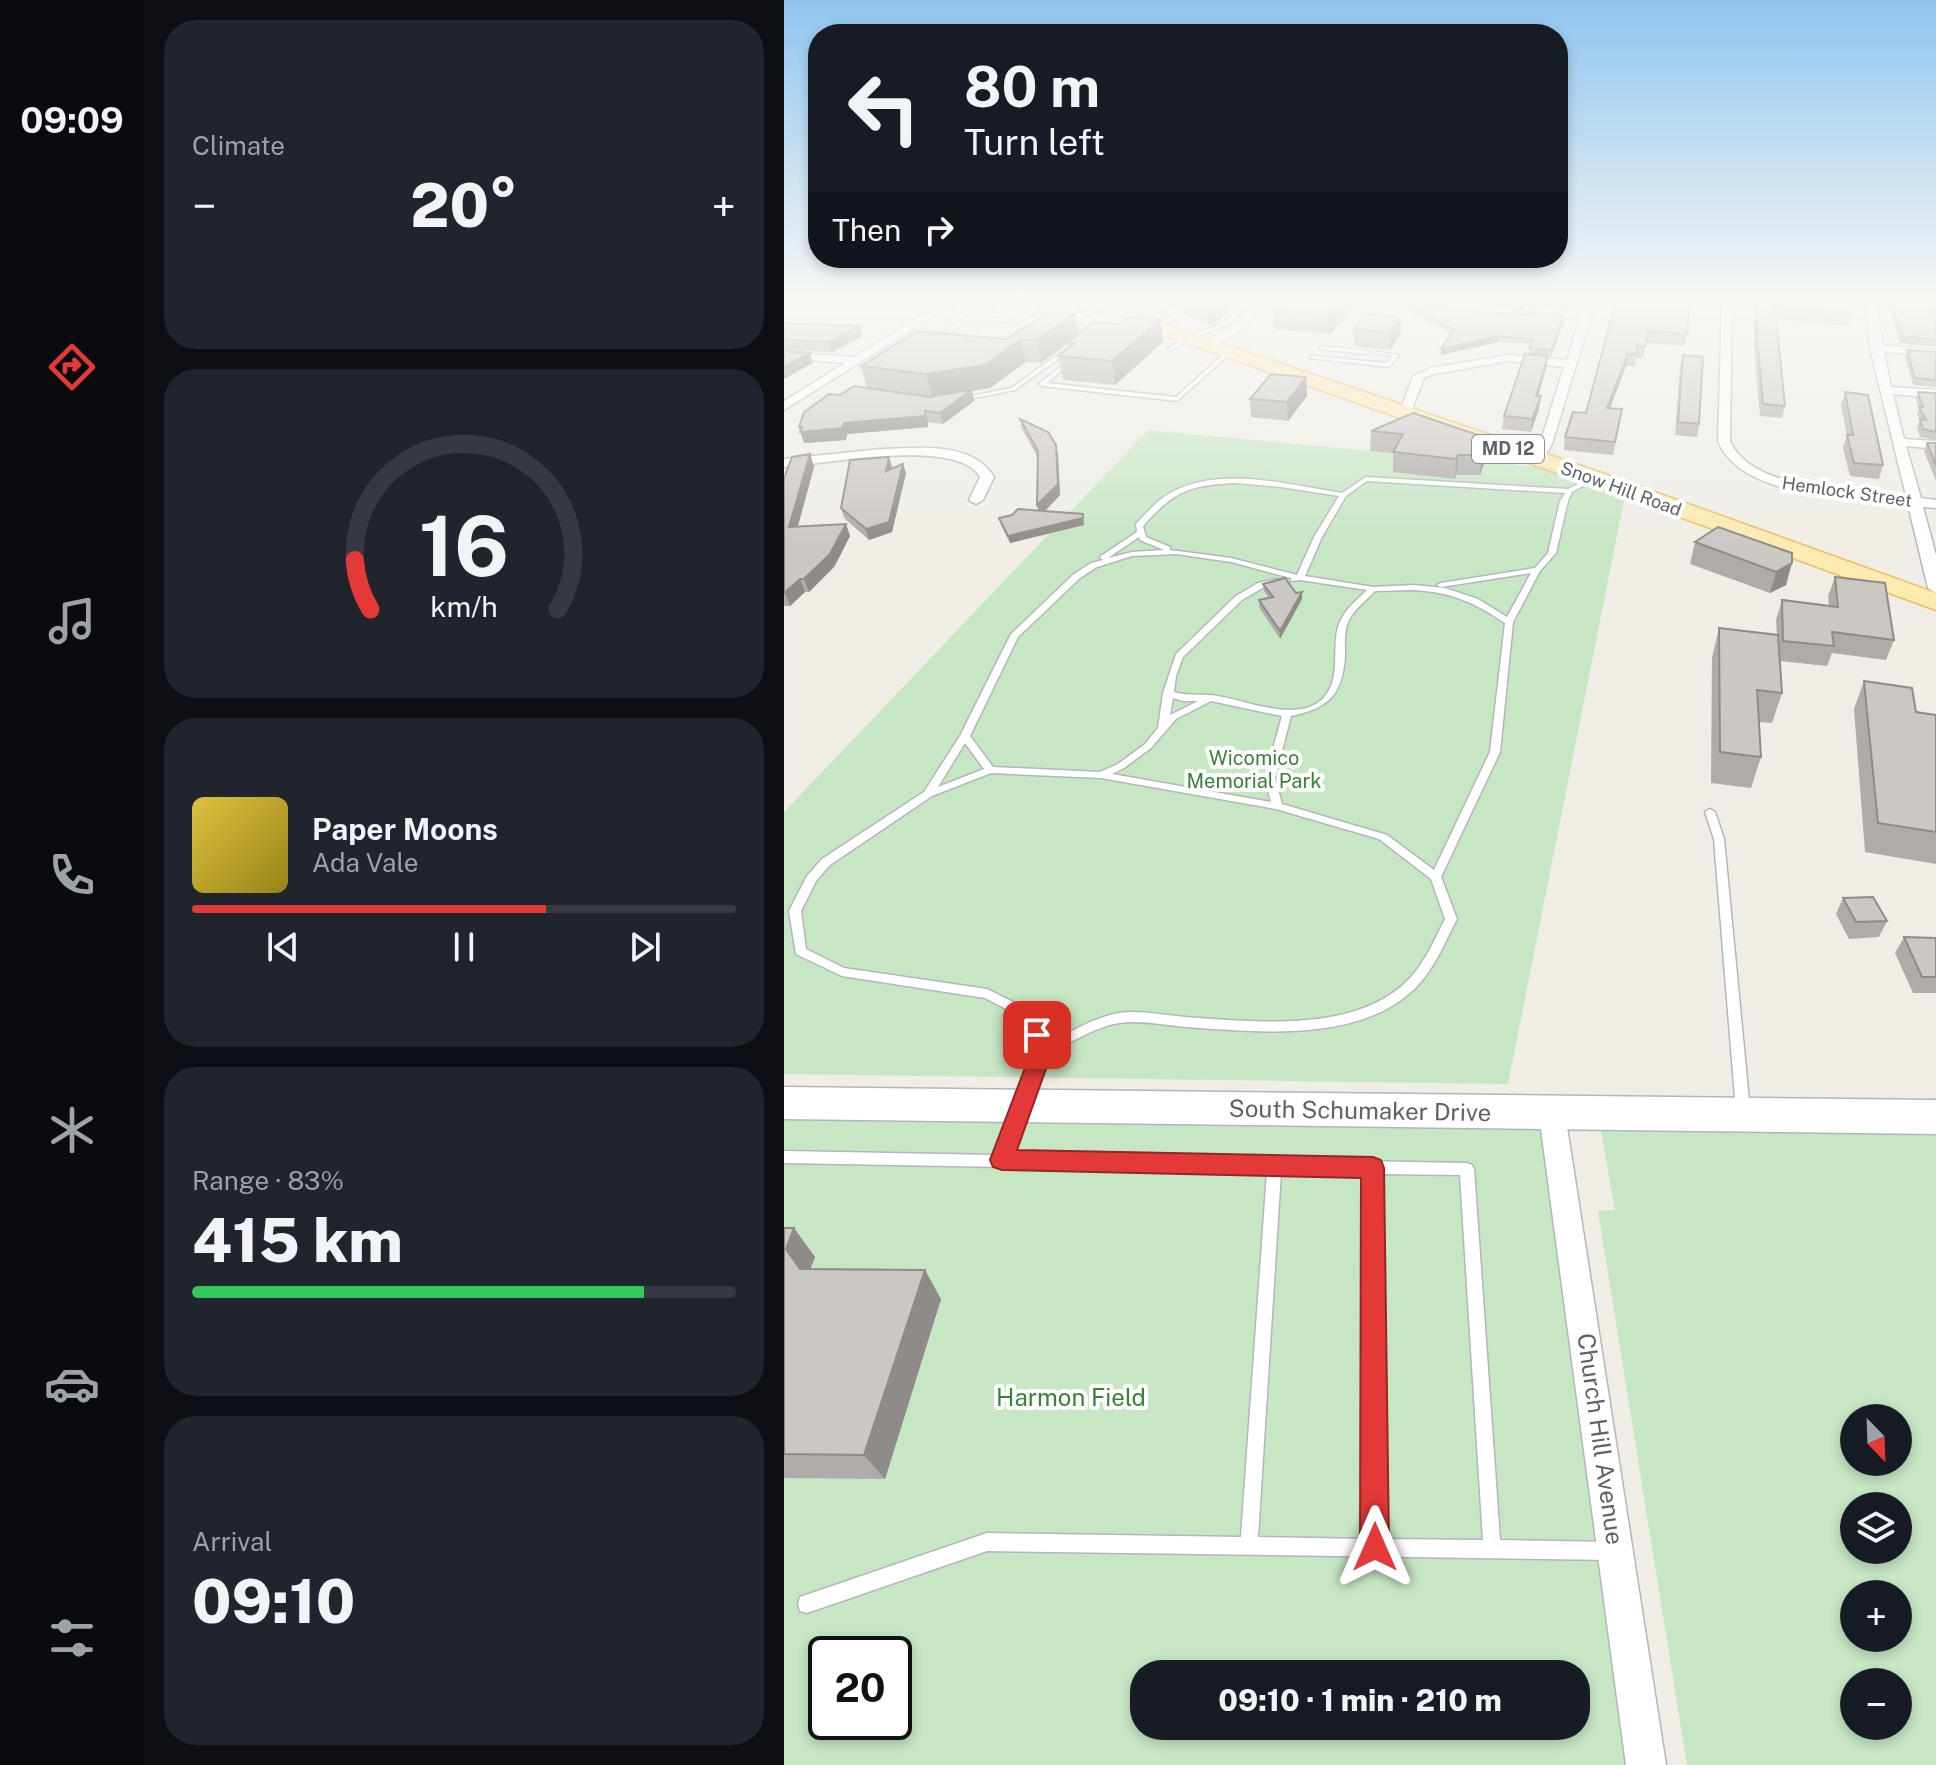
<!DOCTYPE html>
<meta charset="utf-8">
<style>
body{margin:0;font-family:"Public Sans",sans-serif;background:#20242c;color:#f1f3f6;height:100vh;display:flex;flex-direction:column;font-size:30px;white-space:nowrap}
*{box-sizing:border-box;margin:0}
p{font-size:26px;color:#9ea1a6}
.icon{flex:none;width:44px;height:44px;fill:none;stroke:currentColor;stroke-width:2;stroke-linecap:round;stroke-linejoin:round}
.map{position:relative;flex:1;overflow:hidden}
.panel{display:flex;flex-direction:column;gap:20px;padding:20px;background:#0d0f14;width:640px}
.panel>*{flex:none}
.top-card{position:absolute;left:24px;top:24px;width:760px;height:244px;border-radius:32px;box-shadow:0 4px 12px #0003;background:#171b24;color:#f1f3f6;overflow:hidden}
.needle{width:52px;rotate:157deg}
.buttons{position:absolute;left:1056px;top:1404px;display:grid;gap:16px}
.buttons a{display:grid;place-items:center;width:72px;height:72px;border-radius:50%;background:#171b24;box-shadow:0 4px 12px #0003;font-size:40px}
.speed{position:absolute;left:24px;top:1636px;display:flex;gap:16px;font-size:40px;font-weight:700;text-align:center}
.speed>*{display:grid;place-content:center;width:104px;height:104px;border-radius:50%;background:#171b24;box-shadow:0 4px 12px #0003;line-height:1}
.speed .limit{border:4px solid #111;border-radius:12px;background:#fff;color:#111}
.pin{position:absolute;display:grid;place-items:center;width:68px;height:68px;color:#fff;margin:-34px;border-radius:16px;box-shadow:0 4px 12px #0006}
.me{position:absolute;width:88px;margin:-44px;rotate:0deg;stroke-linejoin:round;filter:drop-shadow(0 0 6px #0008)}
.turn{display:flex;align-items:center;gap:28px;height:168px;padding:0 24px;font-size:36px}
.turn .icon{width:104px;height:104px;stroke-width:2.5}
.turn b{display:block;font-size:56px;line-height:68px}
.then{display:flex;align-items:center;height:76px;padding:0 24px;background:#0003;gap:16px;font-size:30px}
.big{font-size:60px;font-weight:800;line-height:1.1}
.panel .card{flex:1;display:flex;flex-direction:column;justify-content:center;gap:12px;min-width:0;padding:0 28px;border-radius:32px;background:#20242c}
.panel .dial{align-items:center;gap:0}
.dial svg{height:208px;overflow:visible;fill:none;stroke:#363941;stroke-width:7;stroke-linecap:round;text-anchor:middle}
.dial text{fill:#f1f3f6;stroke:none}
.song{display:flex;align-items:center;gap:24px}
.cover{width:96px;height:96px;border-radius:12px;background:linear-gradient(135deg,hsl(50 70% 55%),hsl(50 70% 35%))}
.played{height:8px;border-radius:4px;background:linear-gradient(90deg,#e33a39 65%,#363941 65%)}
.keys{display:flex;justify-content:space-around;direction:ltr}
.heat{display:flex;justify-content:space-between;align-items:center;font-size:44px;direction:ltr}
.charge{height:12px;border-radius:6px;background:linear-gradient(90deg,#34c759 83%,#363941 0)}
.trip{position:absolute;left:346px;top:1660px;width:460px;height:80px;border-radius:32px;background:#171b24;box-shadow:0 4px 12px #0003;font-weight:800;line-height:80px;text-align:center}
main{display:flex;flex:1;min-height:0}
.menu{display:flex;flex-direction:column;width:144px;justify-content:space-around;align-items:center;background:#090b0e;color:#9ea1a6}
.menu .icon{width:56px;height:56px}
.menu .current{color:#e33a39}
.menu b{font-size:36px;color:#f1f3f6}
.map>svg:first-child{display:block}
</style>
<main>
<nav class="menu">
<b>09:09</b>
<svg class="icon current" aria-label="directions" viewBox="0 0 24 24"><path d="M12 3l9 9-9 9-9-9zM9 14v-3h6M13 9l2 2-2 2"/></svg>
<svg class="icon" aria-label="music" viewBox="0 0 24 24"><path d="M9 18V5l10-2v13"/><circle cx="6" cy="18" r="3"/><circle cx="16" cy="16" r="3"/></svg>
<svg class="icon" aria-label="phone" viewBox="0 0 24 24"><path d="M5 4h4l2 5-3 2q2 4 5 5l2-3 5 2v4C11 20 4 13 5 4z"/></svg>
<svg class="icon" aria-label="climate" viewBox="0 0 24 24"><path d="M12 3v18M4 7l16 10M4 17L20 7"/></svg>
<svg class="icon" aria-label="car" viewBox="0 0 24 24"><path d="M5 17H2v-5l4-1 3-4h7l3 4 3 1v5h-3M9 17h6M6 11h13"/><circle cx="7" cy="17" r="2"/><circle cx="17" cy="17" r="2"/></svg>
<svg class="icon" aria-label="filters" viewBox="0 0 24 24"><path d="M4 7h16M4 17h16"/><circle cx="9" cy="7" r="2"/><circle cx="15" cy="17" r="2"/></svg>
</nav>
<section class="panel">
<div class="card"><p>Climate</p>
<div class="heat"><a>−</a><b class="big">20°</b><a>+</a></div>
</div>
<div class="card dial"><svg viewBox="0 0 100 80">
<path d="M14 69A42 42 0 1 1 86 69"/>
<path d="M14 69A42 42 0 0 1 8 50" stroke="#e33a39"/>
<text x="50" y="56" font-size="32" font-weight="700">16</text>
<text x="50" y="72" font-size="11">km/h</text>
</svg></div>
<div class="card">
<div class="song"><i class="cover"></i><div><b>Paper Moons</b><p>Ada Vale</p></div></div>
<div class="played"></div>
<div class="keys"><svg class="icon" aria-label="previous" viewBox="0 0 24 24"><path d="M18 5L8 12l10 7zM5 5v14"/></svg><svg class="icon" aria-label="pause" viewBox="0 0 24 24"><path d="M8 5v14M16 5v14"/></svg><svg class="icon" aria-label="next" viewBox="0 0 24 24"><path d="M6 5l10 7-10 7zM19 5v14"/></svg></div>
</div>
<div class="card"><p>Range · 83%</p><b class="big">415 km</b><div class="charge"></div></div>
<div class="card"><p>Arrival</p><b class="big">09:10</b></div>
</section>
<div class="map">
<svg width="1152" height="1765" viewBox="0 0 1152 1765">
<rect width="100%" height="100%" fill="#efede6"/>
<path fill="#c6e6c4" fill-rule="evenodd" d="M364 430 755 467 840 500 724 1084 0 1074V812Z
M0 1111 768 1114 876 1765H0ZM42 1654H110V1722H42ZM360 1674H792V1726H360Z
M817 1131 1152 1134V1765H903L814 1211 831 1210ZM1070 1418H1114V1462H1070ZM1070 1506H1114V1550H1070ZM1070 1594H1114V1638H1070ZM1070 1682H1114V1726H1070Z"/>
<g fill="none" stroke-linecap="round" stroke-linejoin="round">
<g stroke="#b3b7ba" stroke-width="3">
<path id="lane" d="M210 300H216L190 316 242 321 264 305 224 300H243L272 304 248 321 262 322 264 325 186 319 152 342 147 341 183 316Z
M353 300H358C369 310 399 311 410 300H415L409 307 357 324 355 321 388 310 359 307Z
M464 300H469L446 324 406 339 388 350 383 349 402 337 442 322Z
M319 306 321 309 286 320 302 328 306 337 300 341 295 340 300 336 298 330 277 320 279 318Z
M537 346 581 350 584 352 581 354 535 349Z
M282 349 287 350 231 390 175 401 172 399 227 388Z
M588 351 615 355 605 367 525 358 528 356 603 363 608 356 588 353Z
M442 352 447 353 393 401 258 386 255 384 288 357 290 360 263 383 392 397Z
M810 476 813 478 812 479 788 492 784 501 772 553 756 571 729 622 716 752 657 877 673 919C662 940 652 965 636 983 582 1044 475 1032 402 1027 380 1025 357 1020 335 1023 310 1027 285 1044 262 1055L227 1155 683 1163 688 1165 690 1169 716 1540 828 1542 834 1545 837 1551 834 1557 828 1560 203 1551 23 1613 16 1611 14 1604 16 1597 203 1533 457 1537 483 1172 0 1163V1151L213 1155 251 1052 243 1020 201 998 58 976 12 954 5 911 23 876 38 859 140 792 176 736 227 634 290 574 307 563 319 560 316 558 317 556 353 532 352 524C363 512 375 498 390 491 440 466 505 485 558 493L582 477 784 489ZM583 481 781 493 776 501 764 553 751 568 657 583 653 585 657 587 747 573 723 617 694 599 661 588 629 585 589 587 521 576 538 537 562 496ZM452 483 497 487 555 496 530 537 513 575 447 558 386 550V547L362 537 359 526C390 491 405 485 452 483ZM355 537 356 540 380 550 348 552 324 558ZM392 554 447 562 507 578V581L516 580 583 590C573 600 560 610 555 624 548 643 555 666 547 686 527 732 461 698 426 695 414 694 402 696 390 692L392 676 399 657 458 600 480 587 496 583 497 581 493 579 474 583 452 596 392 654 379 693 374 728 361 744 334 764 316 772 209 767 186 736 234 637 296 578 313 567 348 556ZM629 590C667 592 690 602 721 623L706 752 650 870 603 835 498 804 491 778 507 716C544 708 558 696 561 657 561 647 560 635 563 625 567 611 582 601 591 591ZM389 698 399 701H414L386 715ZM427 701 498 716 481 778 487 802 328 774 340 768 367 748 392 719ZM181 743 200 769 154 787ZM207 773 317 778 492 809 595 839 647 879 661 919C651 939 642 960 627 977 575 1034 472 1022 401 1017 379 1015 356 1010 334 1013 309 1018 285 1033 262 1044L253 1014 203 989 60 968 22 949 17 911 32 881 46 865 148 796ZM497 1172 582 1173V1539L474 1537ZM596 1174 676 1175 699 1540 600 1539Z
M926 809 931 812 940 839 966 1111 964 1115 959 1117 954 1115 952 1111 930 839 921 812Z"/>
</g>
<g stroke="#b3b7ba" stroke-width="3">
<path id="street" d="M163 300H175L0 410V401L61 363 0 358V352L70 357Z
M474 300H485C469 319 444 348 417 346V342L442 331Z
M802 300H812L768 444 758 462 746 459 756 444 780 367 724 361 650 374 640 378 625 417 615 414 629 376 647 368 724 355 783 360Z
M938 300H948L946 441C968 492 1074 490 1122 496L1086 348 1082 300H1092L1099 345 1152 350V356L1100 352 1107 387 1152 390V398L1109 394 1120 439 1152 441V449L1122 446 1137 498 1152 500V508L1139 507 1152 555V593L1144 588 1124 505C1070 498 957 499 934 441Z
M98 449C135 448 188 441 210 477L199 500 192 504 185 500 196 477C173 437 41 464 0 467V459Z
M768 1103 777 1106 781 1114 882 1765H842L755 1114 759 1106Z"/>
</g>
<g stroke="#b2b6ba" stroke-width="3">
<path id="secondary" d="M0 1087 1152 1100V1134L0 1119Z"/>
</g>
<g stroke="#ecbc62" stroke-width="3">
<path id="primary" d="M286 300H310L818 473 1152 593V610L802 483 288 303Z"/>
</g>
<use href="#lane" fill="#fff" fill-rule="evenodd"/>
<use href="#street" fill="#fff" fill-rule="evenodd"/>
<use href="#secondary" fill="#fff" fill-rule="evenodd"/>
<use href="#primary" fill="#fceaaf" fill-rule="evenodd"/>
</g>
<path fill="#afaba8" d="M368 300H456L433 322 426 325 401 315 399 303 394 306 368 302Z
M500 300H566V311L546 334 490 329 489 312Z
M706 300H786L782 311 743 307 735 314Z
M832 300 903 334 901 346 862 343 859 358H852L851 366H842L826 408 838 409 829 455 780 450 781 437 802 413Z
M970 300H1063L1067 316 1064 326 992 319 1001 406 998 418 976 416 970 347Z
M1103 300 1152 301V347L1116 343Z
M623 306 742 315V311L780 316V322L767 356 745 354 747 344 715 342 657 355 667 333 623 311Z
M290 314 294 335 379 342 331 385 279 380 274 356 284 348V344L257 363 242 362 206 388 188 391 190 401 159 424 144 422V427L63 434 62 440 20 443 15 427 56 395 83 388 77 366 222 339Z
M0 323 79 336 48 352 0 350Z
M570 329 617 334 606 350 570 346Z
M1123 350 1152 352V387L1129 385 1121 357Z
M899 355 915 424 913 437 891 435 896 367Z
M764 356 762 368 754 396 755 409 747 432 718 429 720 416Z
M522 377 523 396 504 421 467 417 466 399Z
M1061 392 1099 465 1095 479 1066 476 1059 448 1063 435 1057 405Z
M1134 392 1152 393V440L1136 437 1133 427 1136 420 1133 414 1135 409 1132 399Z
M629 413 702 458 696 475H672L671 479 609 472V453L586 451 587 431Z
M236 419 274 455 276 495 261 511 299 514 300 525 226 543 217 525 215 518 255 510 254 458 238 429Z
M1143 443H1152V481L1140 451Z
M26 454 30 467 14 526 62 524 66 536 50 567 25 592H21L6 606H0V478Z
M108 467 107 468 122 473 108 532 85 540 60 518 57 508Z
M911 542 1008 553 1002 585 986 593 906 564Z
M1051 577 1110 640 1102 660 1048 653 1043 666 996 661 998 693 988 723 975 722 977 757 967 788 927 783 928 658 935 628 993 635 992 620 998 600 1045 606 1044 596Z
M479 584 512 593 518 599 496 639 475 607V600L485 598 480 591Z
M1080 681 1132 712 1152 715V864L1081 852 1070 709Z
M1059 898 1103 921 1095 937 1065 939 1052 914Z
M1120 937 1152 938V993H1129L1111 953Z
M0 1228 31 1257 26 1269 157 1299 101 1479 0 1478Z"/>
<path fill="#8e8b88" d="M393 300H399V303L394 306Z
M436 300H456L433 322 426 325 424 307Z
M561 300H566V311L546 334V317Z
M744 301 743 307 735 314 736 308Z
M290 314 294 336 257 363 253 340Z
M780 316V322L767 356V350Z
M617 317V334L606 350V333Z
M377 319 379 342 331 385 328 361Z
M76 326 79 336 48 352 45 342Z
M715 336V342L657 355V349Z
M237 339 242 362 206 388 188 391 190 401 159 424 156 413 148 398 142 374Z
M26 353 29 363 0 379V367Z
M844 354 842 366 821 421 823 408Z
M764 356 762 368 751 408 752 396Z
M522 377 523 396 504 421 503 402Z
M757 396 755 409 747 432 748 419Z
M141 411 144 422V427L63 434 62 440 20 443 15 427 60 423Z
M703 438 702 458 696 475 697 455Z
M272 445 274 455 276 495 256 516 253 505Z
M26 454 30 467 10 540 5 527Z
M674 455 672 475 671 479 672 459Z
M105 457 108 467 105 480 102 471Z
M119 464 122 473 108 532 85 540 82 529Z
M299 518 300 525 226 543 224 536Z
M62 524 66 536 50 567 25 592 20 579Z
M1008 563 1002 585 986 593 992 572Z
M16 579 21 592 6 606 1 593Z
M518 592V599L496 639V631Z
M10 1228 31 1257 23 1277 37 1297 2 1249Z
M141 1270 157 1299 101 1479 80 1455Z"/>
<path fill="#cbc7c3" stroke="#8e8b88" stroke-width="2" d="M406 300H436L432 304 424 307Z
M500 300H561L546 317 489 312Z
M718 300H785L783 305 744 301 736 308Z
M832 300H906L903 334 864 331 861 347 853 346V354H844L823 408 838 409 831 442 781 437 789 412 802 413Z
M972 300H1063L1067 316 991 308 1001 406 979 404 973 336Z
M1107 300 1152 301V340L1119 336Z
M623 306 752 316 742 311 780 316 767 350 745 348 749 339 715 336 657 349 670 329Z
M265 312 290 314 253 340 237 339 201 365 142 374 77 366 133 331 222 339Z
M581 314 617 317 606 333 570 329Z
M345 317 377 319 328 361 274 356 290 344 283 343 309 322 335 324Z
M0 323 76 326 45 342 0 340Z
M1123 350 1152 352V380L1131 378Z
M0 351 26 353 0 367Z
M741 354 764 356 752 396H757L748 419 720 416Z
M899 355 919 357 915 424 894 422Z
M487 374 522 377 503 402 466 399Z
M70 386 145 397 187 390 156 413 141 411V416L60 423 58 428 16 432 18 427H15L20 412 45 394 56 395Z
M1061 392 1084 395 1099 465 1070 463 1063 435H1069Z
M1134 392 1152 393V432L1139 429 1136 419 1142 420 1135 407H1139Z
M629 413 703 438 697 455H674L672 459 609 452 619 434 587 431Z
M236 419 264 432 272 445 274 484 253 505 254 451Z
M1143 443H1152V465Z
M26 454 5 527 62 524 46 554 20 579H16L0 593V478L8 457Z
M105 457 102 471 119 464 105 522 82 529 57 508 66 460Z
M234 509 299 514V518L224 536 215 518 228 515Z
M934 527 1008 553V563L992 572 911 542Z
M1051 577 1101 583 1110 640 1048 632 1050 646 999 641 998 600 1054 607Z
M501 578 512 593 518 592 496 631 475 600 489 597 479 584Z
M935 628 994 635 998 693 973 690 977 757 936 752Z
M1080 681 1128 688 1132 712 1152 715V832L1094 823Z
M1089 897 1103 921 1072 922 1059 898Z
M1120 937 1152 938V977H1138Z
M0 1228H10L2 1249 16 1269 141 1270 80 1455 0 1454Z"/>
<linearGradient id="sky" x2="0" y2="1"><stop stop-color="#8fc5f0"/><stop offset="0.55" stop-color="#f8f7f4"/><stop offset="1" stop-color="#f8f7f4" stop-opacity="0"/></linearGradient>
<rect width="1152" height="547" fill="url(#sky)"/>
<path fill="#e33a39" stroke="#942625" stroke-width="2" d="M253 1027 260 1029 268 1052 233 1150 589 1157 597 1160 600 1168 605 1547 601 1557 591 1561 580 1557 576 1547 577 1178 218 1170 209 1167 206 1160 247 1052 243 1035 246 1029Z"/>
<g text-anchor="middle" stroke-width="8" stroke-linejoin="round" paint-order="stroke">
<rect fill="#fff" stroke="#8e9194" stroke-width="2" x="688" y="435" width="72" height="28" rx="6"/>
<g font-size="18" font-weight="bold" fill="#5e6266">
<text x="724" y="455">MD 12</text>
</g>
<g font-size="18" fill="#5e6266" stroke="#fff">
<text transform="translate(837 489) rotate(20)" y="6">Snow Hill Road</text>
<text transform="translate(1063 492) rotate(8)" y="6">Hemlock Street</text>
</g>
<g font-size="20" fill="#3a8238" stroke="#fff">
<text x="470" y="765">Wicomico<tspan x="470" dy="23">Memorial Park</tspan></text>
</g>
<g font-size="24" fill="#5e6266" stroke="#fff">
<text transform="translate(576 1111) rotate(1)" y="8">South Schumaker Drive</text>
<text transform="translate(816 1439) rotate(82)" y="8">Church Hill Avenue</text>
</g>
<g font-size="24" fill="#3a8238" stroke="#fff">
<text x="287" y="1406">Harmon Field</text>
</g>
</g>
</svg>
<div class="buttons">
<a><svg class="needle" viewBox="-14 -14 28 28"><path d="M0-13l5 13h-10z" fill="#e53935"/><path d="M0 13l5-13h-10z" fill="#9ea1a6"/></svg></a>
<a><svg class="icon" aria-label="layers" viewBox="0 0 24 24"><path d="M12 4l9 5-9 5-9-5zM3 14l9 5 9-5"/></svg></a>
<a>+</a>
<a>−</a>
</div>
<div class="speed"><div class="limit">20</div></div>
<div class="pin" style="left:253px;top:1035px;background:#d93025"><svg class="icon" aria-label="arrive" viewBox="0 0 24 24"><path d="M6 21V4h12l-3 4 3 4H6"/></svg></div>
<svg class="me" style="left:591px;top:1547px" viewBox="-20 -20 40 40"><path d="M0-17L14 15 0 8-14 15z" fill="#e33a39" stroke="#fff" stroke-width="4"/></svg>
<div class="trip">09:10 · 1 min · 210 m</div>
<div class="top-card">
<div class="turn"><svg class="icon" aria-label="left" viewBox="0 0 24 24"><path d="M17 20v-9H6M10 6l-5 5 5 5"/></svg><div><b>80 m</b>Turn left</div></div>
<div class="then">Then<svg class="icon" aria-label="right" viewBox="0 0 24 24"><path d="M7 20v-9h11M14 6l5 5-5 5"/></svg></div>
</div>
</div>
</main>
